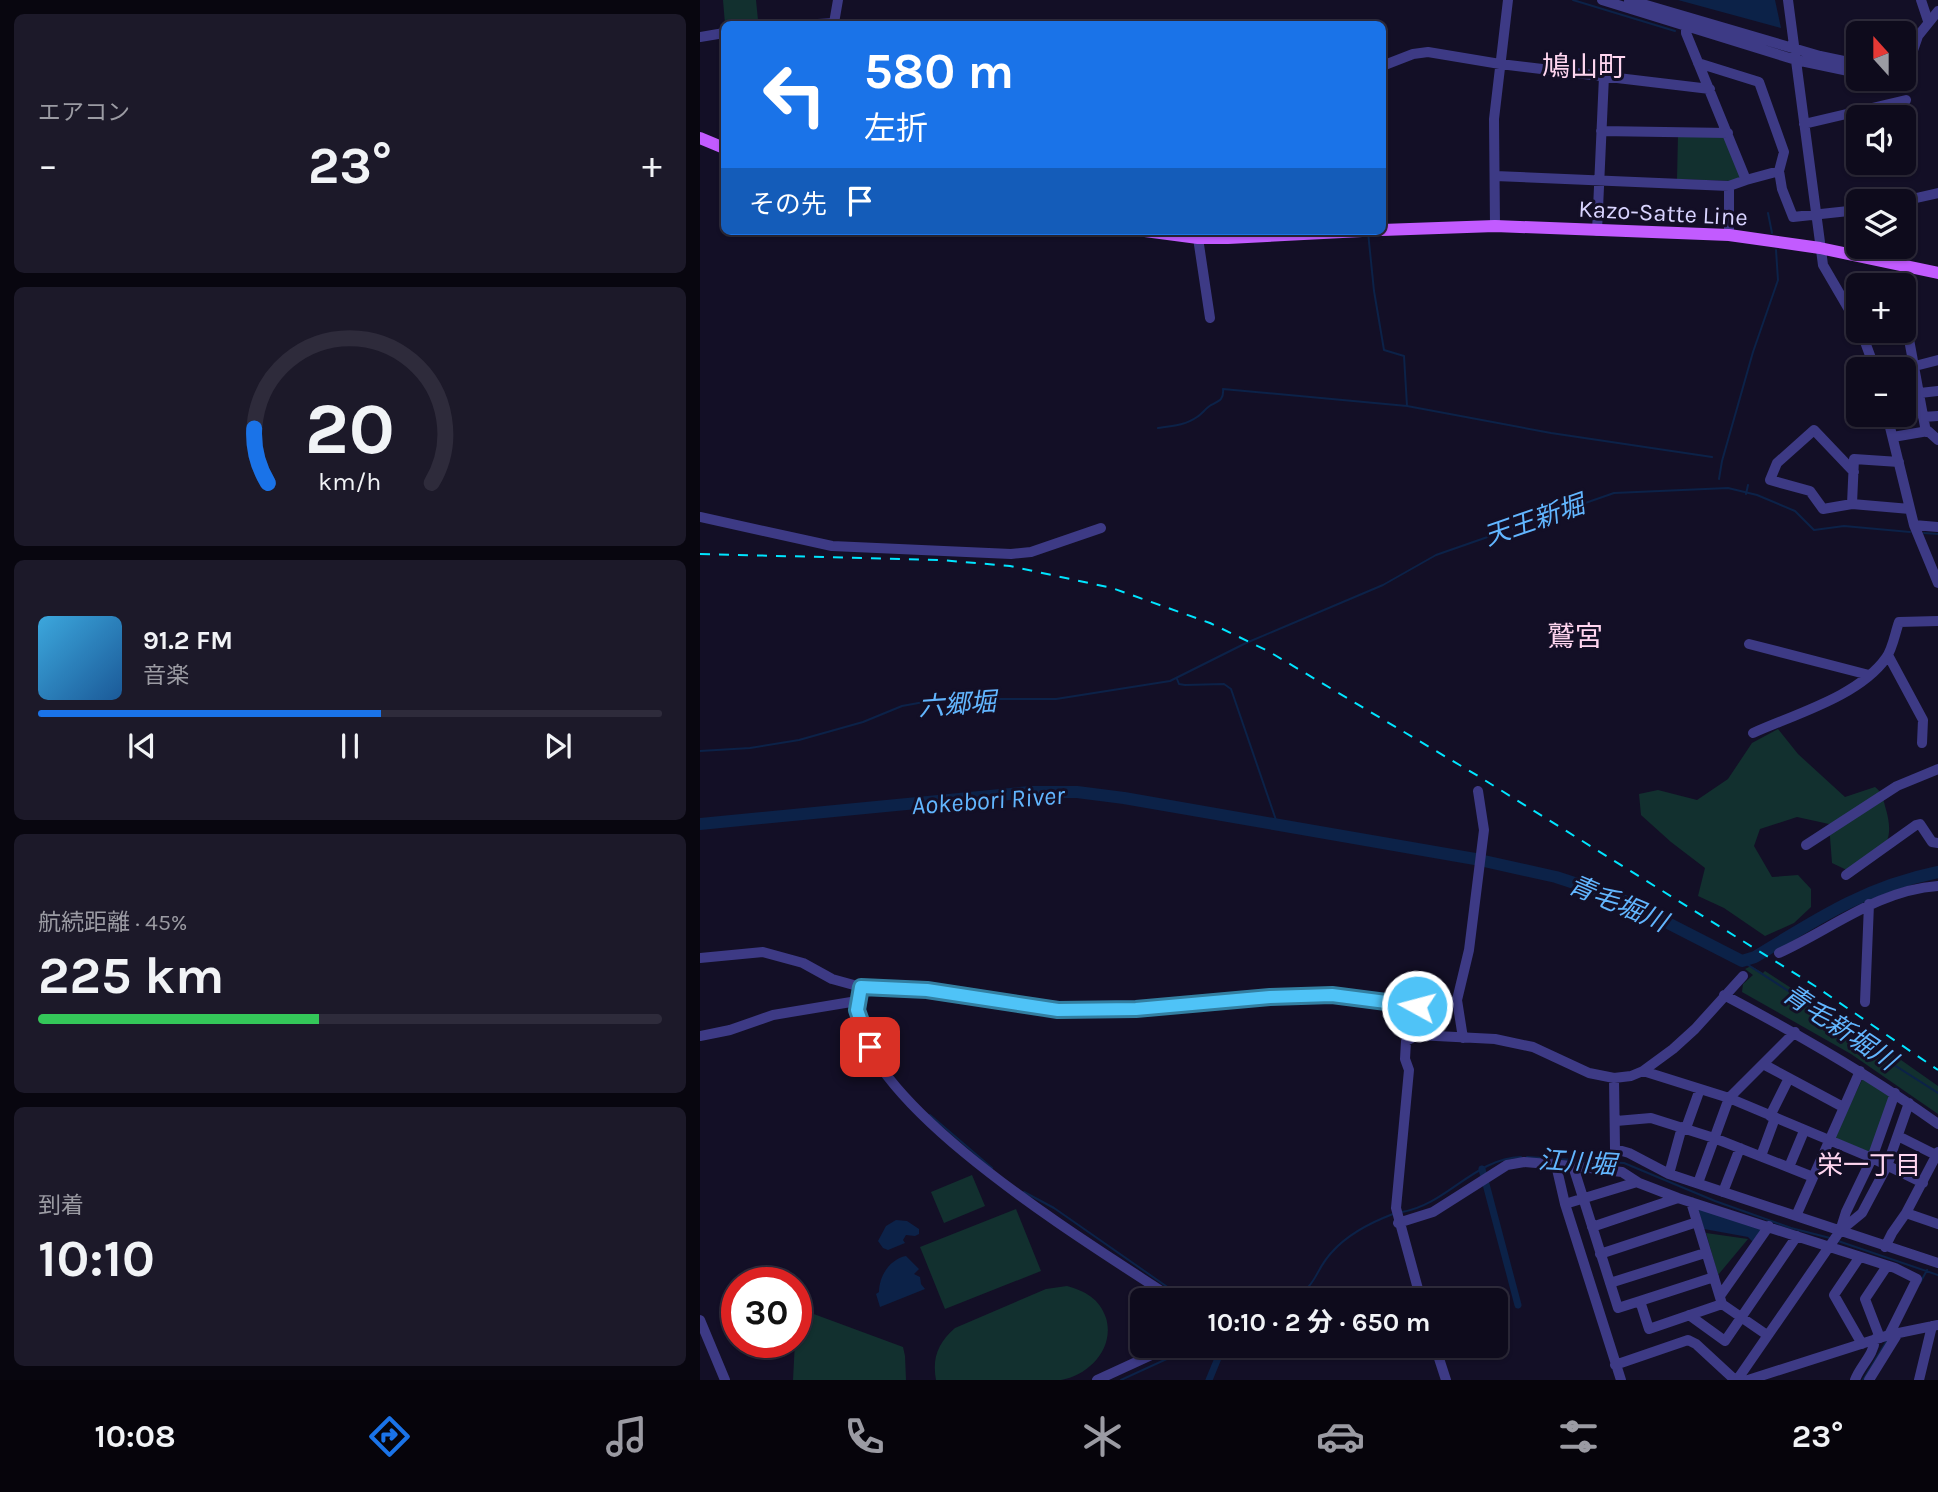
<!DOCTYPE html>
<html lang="ja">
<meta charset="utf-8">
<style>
body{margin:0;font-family:Karla,"Noto Sans JP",sans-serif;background:#1c1929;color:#f1f3f6;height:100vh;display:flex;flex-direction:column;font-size:26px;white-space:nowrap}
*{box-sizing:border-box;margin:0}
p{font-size:23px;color:#9b9ba3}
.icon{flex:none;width:38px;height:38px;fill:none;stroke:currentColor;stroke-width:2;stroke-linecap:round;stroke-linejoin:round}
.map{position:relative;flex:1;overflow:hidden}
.side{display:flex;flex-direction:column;gap:14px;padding:14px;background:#08060f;width:700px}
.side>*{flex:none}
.guide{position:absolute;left:21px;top:21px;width:665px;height:214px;border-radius:10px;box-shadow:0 2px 5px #0004,0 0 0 2px #2e2b3b;background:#1a73e8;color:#fff;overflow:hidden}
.needle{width:46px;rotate:339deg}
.fabs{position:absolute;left:1146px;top:21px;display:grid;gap:14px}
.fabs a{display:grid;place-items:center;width:70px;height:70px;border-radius:10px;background:#0e0b1c;box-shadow:0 2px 5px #0004,0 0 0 2px #2e2b3b;font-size:35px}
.speed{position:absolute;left:21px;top:1267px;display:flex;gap:14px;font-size:35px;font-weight:700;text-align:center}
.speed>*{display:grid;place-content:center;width:91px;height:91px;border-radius:50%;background:#0e0b1c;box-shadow:0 2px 5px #0004,0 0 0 2px #2e2b3b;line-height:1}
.speed .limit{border:10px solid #d22;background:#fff;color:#111}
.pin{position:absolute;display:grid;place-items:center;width:60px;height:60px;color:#fff;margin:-30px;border-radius:14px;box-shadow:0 4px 10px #0006}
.me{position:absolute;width:77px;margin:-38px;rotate:277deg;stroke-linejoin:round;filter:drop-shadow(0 0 5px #0008)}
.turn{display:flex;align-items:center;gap:24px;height:147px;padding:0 28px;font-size:32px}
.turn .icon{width:91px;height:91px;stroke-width:2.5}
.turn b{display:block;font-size:49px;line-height:60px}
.then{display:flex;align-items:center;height:66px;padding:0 28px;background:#0003;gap:14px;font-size:26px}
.big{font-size:52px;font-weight:700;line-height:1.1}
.side .widget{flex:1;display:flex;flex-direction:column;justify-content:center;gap:10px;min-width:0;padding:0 24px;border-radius:10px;background:#1c1929}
.side .dial{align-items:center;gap:0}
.dial svg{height:182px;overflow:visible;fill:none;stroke:#2e2b3b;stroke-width:7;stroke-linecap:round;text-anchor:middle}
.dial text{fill:#f1f3f6;stroke:none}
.song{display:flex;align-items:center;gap:21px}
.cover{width:84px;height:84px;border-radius:10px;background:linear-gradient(135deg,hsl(200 70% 55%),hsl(210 70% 35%))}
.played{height:7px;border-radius:4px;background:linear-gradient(90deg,#1a73e8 55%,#2e2b3b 55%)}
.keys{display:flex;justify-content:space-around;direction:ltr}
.heat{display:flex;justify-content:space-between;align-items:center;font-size:38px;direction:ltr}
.charge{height:10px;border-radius:5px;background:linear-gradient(90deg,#34c759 45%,#2e2b3b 0)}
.trip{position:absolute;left:430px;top:1288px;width:378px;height:70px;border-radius:10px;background:#0e0b1c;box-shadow:0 2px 5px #0004,0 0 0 2px #2e2b3b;font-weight:700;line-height:70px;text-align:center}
.tabs{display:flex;height:112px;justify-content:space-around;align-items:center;background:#06040b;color:#9b9ba3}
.tabs .icon{width:49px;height:49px}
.tabs .on{color:#1a73e8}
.tabs b{font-size:32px;color:#f1f3f6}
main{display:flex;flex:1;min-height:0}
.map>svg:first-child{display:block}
</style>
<main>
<section class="side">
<div class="widget"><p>エアコン</p>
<div class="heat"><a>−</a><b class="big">23°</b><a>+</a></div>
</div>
<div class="widget dial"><svg viewBox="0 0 100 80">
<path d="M14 69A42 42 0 1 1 86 69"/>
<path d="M14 69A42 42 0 0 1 8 45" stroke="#1a73e8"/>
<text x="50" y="56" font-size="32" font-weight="700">20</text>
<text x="50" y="72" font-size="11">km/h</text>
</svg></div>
<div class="widget">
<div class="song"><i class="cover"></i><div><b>91.2 FM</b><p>音楽</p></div></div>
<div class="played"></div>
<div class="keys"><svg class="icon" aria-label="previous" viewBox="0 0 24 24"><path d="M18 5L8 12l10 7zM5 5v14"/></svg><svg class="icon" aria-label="pause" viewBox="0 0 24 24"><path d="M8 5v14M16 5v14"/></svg><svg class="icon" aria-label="next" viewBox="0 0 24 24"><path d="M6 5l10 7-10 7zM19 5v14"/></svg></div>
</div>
<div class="widget"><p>航続距離 · 45%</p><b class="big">225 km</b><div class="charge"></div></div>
<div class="widget"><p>到着</p><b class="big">10:10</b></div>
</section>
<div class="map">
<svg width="1238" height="1380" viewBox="0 0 1238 1380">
<rect width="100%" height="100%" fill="#130f26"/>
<path fill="#12302f" d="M23 0H56L58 20 25 24Z
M978 135 1022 136 1026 138 1041 178 1031 181 977 179Z
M1078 729 1098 754 1145 797 1175 787C1182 792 1183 798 1185 806 1197 845 1182 851 1153 873L1132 863 1129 824 1097 817 1060 829 1054 846 1072 877 1098 875 1111 889V907L1094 923 1065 936 1024 908 998 896 1005 868 971 842 941 815 939 794 958 790 997 800 1028 779 1052 743Z
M1051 966 1063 973 1065 971 1184 1048 1238 1086V1114L1151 1054 1042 992 1043 984 1053 975 1045 969Z
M1163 1078 1189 1095 1190 1099 1171 1155 1135 1139V1135Z
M272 1175 285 1206 244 1223 231 1192Z
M316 1209 341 1271 245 1309 220 1247Z
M1006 1233 1048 1239 1018 1275Z
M367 1286C385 1291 400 1299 406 1318 415 1348 389 1375 361 1380 349 1380 335 1380 323 1380 294 1380 265 1380 236 1380 232 1358 238 1343 255 1328L346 1289Z
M111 1313 203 1347 205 1356 206 1380H93L96 1322Z"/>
<path fill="#0c2248" d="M978 0H1075L1081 28Z
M998 1208 1062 1229 1054 1243 1048 1237 1004 1229Z
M196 1220 207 1221 219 1229V1234L215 1236 206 1235 203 1240 205 1243 188 1250 183 1248 178 1241 186 1226Z
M206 1256 219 1269 214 1274 220 1277 221 1284 225 1289 180 1307 176 1294 179 1292C179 1276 190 1259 206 1256Z"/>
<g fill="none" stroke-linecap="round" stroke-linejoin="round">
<path stroke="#0c2248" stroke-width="2" d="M873 0 975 31
M1068 213 1072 233
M668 232 674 291 684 350 704 356 707 406 851 433 1012 457
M458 428C472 426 486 425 497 417 502 414 506 408 511 405 519 401 524 400 523 389L707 406
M1019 479 1022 461 1053 352 1078 280 1076 250
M1046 494 1048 485
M1224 533 1238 534
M477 679 479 684 485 685 524 684 531 689 576 820 575 825
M0 751 50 748 99 740 163 722 202 706 224 702 273 699H356L470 681 546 643 683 585 736 555 914 493 1028 488 1057 495 1095 511 1114 530 1144 526 1210 532
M1042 961 1104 1001 1122 1019 1238 1093
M230 1115 292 1168
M827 1157 924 1163 1015 1201 1091 1228 1130 1238
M324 1192 354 1208 486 1300
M702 1212C746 1205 775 1158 821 1157
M1138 1241 1238 1275
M1220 1283 1227 1270
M589 1300C619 1286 613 1272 632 1252 647 1235 672 1222 693 1214
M421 1380 495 1346
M1163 1380 1188 1339"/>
<path stroke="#0c2248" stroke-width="7" d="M782 1169 818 1305
M509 1380 523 1346"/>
<path stroke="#0c2248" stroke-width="12" d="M0 824 330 792H377L424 798 775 859 856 877 917 897 1042 961 1055 957C1117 919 1165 887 1238 872"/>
<path stroke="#3d3a85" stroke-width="10" d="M902 0 1096 60 1158 73
M929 0 1120 56 1158 64
M1088 0 1123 265 1158 325
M1221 0 1228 21
M118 24 134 23 138 0
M0 37 24 33
M998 63 1059 82 1084 152 1079 171 1082 189 1093 217 1158 210
M682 66 713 54 728 52 800 64 1010 89
M1204 76 1218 36 1238 11
M1104 124 1206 100
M901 131 1028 133
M795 176 1029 186 1046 180 986 33V18
M1046 180 1079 171
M1203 201 1238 193
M795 226 794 119 808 0
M897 231 904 76
M1029 235V186
M498 238 510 318
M1206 323 1226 432
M1161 331 1175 369
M1215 366 1238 360
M1220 393 1238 391
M1187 415 1214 525 1238 583
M1223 417 1238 416
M1193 437 1228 431 1238 440
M1199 462 1154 459 1152 504 1210 509
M1152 504 1123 509 1110 491 1070 480 1077 463 1114 430 1154 472
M0 517 132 546 311 554 331 552 401 528
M1214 525 1238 527
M1049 644 1169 675
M1188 655 1223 720 1222 743
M1053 733C1095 714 1159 696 1186 658 1193 648 1195 633 1199 622L1238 621
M1106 845 1197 786 1238 769
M1146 875 1216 825 1220 824 1232 842 1238 843
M1079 953C1132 929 1178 890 1238 886
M0 958 63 952 103 963 132 979 161 987 227 990 358 1010 436 1009 570 997 632 995 717 1006V1035
M161 987C159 993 157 1000 157 1007 158 1106 399 1249 475 1300
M1024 995C1098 1034 1170 1075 1238 1124
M1165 1002 1169 904
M0 1036 30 1030 73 1015 157 1001
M763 1038 757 1000 769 950 784 830 778 791
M1063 1064 1143 1107
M943 1071 1029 1098 1172 1158 1223 1183
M914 1078 915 1149 929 1153 969 1174 1238 1263
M1195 1093 1172 1158 1146 1212 1140 1231 1162 1213 1187 1166 1209 1103
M1070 1116 1089 1078
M916 1121 951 1118 1014 1138 1113 1177
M986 1128 1000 1089
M1198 1136 1236 1155
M1061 1156 1075 1118
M856 1165 865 1204 921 1380
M873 1166 918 1308 940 1301 949 1329 1022 1304
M1089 1167 1104 1131
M969 1174 982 1127
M998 1183 1029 1098 1095 1032
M1023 1192 1040 1148
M991 1202 1022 1304 1067 1335
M865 1204 937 1182
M1206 1213 1238 1224
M1096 1216 1160 1071
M698 1223 733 1212 807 1165 824 1162 873 1166 922 1172 939 1183 978 1198 1195 1268 1217 1279 1189 1335
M892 1227 978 1198
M1185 1247 1192 1233 1206 1213 1238 1152
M900 1254 997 1222
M1159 1258 1134 1295 1162 1344
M910 1283 1005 1253
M1020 1296 1069 1226
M721 1300 696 1208 709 1070 705 1059 706 1041 717 1035 795 1039 833 1047 889 1073 914 1078 931 1076 943 1071 973 1049 995 1029 1043 976
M940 1301 1014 1277
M989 1315 1025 1341 1097 1236
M0 1320 25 1380
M1180 1338 1165 1299 1187 1266
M735 1346 746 1380
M915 1365 988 1340 996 1344 1035 1380
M397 1380 471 1346
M1037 1380 1140 1231
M1048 1380 1189 1335 1238 1325
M1155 1380C1160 1366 1174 1355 1175 1339
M1169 1380 1198 1333
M1219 1380 1232 1326"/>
<path stroke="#c25bff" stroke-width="12" d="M0 138 24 148
M682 230 795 226 1029 235 1120 248 1238 273
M445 231 498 238H528L662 231"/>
<path stroke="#00e5ff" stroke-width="2" stroke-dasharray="10 9" stroke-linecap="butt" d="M0 554 241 560 310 566 412 588 510 623 568 651 778 776 1115 986 1238 1070"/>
</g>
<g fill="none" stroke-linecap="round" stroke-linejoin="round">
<g stroke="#337fa1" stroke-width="18">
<path id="route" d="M170 1047 157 1010 161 987 227 990 358 1010 436 1009 570 997 632 995 717 1006"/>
</g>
<use href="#route" stroke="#4fc3f7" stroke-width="12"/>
</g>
<g text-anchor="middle" stroke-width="6" stroke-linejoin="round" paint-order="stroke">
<g font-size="24" fill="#d9d4ff" stroke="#130f26">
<text transform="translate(963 213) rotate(3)" y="8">Kazo-Satte Line</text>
</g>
<g font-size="26" font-style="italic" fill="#62b6ff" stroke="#130f26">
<text transform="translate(834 520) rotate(-19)" y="9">天王新堀</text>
<text transform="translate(257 704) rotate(-4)" y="9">六郷堀</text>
<text transform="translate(288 800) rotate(-4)" y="9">Aokebori River</text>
<text transform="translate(918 903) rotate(23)" y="9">青毛堀川</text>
<text transform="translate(1140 1027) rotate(34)" y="9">青毛新堀川</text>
<text transform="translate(877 1162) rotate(4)" y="9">江川堀</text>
</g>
<g font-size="26" fill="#ffd6f0" stroke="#130f26">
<text x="1169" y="1174">栄一丁目</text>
</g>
<g font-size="28" fill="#ffd6f0" stroke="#130f26">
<text x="884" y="76">鳩山町</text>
<text x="875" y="646">鷲宮</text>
</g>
</g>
</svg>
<div class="fabs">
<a><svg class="needle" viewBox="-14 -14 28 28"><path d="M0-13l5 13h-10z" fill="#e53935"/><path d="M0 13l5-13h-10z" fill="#9b9ba3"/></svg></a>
<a><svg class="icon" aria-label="sound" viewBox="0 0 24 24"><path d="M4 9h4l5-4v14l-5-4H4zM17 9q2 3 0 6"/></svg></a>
<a><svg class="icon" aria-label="layers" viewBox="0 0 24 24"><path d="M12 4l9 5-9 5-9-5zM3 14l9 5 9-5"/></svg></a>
<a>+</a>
<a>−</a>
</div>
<div class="speed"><div class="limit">30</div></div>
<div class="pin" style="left:170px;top:1047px;background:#d93025"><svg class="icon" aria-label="arrive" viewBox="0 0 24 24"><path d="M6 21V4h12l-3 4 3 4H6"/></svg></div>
<svg class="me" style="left:717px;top:1006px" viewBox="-20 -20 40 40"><circle r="17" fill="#4fc3f7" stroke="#fff" stroke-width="3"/><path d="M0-11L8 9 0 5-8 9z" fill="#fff"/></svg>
<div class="trip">10:10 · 2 分 · 650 m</div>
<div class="guide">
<div class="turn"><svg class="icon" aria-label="left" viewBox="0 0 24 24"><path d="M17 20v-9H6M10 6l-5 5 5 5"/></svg><div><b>580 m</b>左折</div></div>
<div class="then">その先<svg class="icon" aria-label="arrive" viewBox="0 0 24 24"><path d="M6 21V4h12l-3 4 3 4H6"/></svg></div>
</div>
</div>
</main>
<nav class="tabs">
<b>10:08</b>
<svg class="icon on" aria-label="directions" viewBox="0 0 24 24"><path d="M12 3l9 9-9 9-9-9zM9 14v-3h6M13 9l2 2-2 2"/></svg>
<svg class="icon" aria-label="music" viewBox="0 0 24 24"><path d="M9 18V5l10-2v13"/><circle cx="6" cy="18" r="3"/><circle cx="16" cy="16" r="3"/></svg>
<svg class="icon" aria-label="phone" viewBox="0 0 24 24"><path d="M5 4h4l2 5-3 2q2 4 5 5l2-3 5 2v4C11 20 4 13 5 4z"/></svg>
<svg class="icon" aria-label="climate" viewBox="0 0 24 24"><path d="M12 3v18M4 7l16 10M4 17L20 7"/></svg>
<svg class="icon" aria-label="car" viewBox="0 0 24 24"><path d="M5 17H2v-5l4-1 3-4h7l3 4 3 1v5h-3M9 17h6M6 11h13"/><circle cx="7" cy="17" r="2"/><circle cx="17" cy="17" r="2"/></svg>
<svg class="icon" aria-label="filters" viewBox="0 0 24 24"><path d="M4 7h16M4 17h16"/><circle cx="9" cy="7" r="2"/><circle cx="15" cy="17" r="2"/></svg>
<b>23°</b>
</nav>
